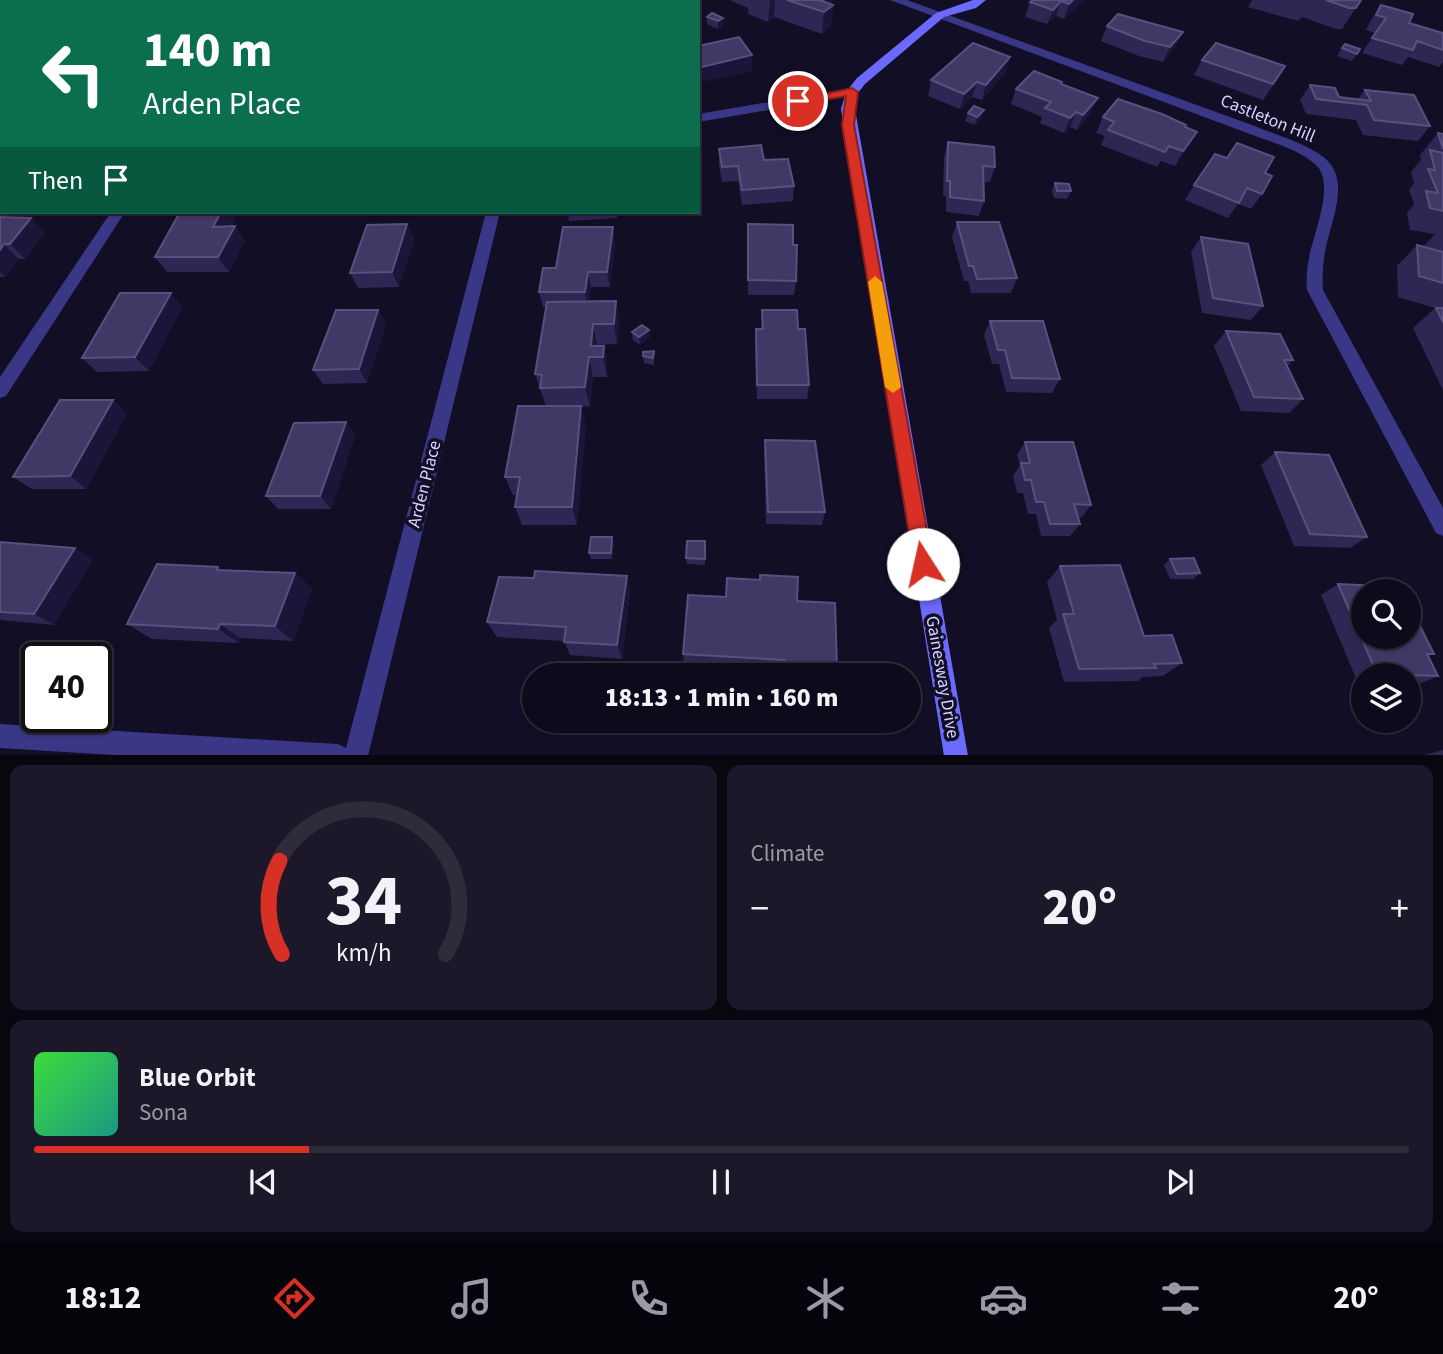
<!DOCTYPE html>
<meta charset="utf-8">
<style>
body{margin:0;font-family:"Source Sans 3",sans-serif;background:#1c1829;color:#f1f3f6;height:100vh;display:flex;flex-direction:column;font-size:26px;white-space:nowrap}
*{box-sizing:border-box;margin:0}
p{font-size:23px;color:#9b9aa3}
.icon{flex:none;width:38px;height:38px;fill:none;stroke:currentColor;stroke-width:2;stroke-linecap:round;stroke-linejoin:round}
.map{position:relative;height:755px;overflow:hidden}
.details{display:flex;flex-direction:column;gap:10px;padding:10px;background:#08060f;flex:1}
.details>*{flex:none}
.banner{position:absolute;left:0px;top:0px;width:700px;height:214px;box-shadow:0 2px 5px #0004,0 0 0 2px #2e2b3b;background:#0b6e4f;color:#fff;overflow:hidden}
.tools{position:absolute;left:1351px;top:579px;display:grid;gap:14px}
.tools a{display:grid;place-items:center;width:70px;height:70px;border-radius:50%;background:#0e0a1c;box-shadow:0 2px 5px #0004,0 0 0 2px #2e2b3b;font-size:35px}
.speed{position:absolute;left:21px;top:642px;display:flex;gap:14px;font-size:35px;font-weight:700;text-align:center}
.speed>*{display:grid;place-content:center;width:91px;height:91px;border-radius:50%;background:#0e0a1c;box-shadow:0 2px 5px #0004,0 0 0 2px #2e2b3b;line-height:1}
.speed .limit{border:4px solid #111;border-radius:10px;background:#fff;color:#111}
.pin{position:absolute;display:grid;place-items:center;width:60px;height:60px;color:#fff;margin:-30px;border:4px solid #fff;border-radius:50%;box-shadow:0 2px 7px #0007}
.me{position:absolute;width:77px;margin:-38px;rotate:350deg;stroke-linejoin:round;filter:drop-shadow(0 0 5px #0008)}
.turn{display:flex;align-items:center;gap:24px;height:147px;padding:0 28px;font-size:32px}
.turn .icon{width:91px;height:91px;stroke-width:2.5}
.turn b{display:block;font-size:49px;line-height:60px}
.then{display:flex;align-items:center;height:66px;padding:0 28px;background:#0003;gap:14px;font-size:26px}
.big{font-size:52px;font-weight:800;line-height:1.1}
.details .tile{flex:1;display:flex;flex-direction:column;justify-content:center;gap:10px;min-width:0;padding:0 24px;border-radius:14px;background:#1c1829}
.details .dial{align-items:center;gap:0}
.dial svg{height:182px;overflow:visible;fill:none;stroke:#2e2b3b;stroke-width:7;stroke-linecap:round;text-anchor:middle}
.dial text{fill:#f1f3f6;stroke:none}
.song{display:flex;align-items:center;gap:21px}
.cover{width:84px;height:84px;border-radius:10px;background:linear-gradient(135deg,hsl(120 70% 55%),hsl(170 70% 35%))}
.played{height:7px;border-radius:4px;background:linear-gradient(90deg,#d93025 20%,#2e2b3b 20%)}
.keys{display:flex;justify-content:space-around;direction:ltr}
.heat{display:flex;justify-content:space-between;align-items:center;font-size:38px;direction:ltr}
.details .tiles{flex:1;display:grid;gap:10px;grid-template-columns:1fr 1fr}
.tile:last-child{grid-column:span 2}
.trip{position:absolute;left:522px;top:663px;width:399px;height:70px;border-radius:35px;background:#0e0a1c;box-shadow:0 2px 5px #0004,0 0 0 2px #2e2b3b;font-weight:800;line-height:70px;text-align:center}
.tab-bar{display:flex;height:112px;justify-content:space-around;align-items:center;background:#06040b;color:#9b9aa3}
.tab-bar .icon{width:49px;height:49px}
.tab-bar .selected{color:#d93025}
.tab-bar b{font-size:32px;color:#f1f3f6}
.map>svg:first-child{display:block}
</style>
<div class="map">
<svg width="1443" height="756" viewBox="0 0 1443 756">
<rect width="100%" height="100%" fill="#120e25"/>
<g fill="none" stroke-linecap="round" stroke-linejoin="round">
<path fill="#3a3786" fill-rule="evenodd" d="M204 0H220L203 2Z
M252 0H264L251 2Z
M890 0H907L1252 125C1275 135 1301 141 1322 156 1352 177 1332 218 1326 247 1323 261 1322 275 1323 290L1443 508V536L1436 533 1307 290C1306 279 1307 269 1309 258 1313 235 1336 183 1316 165 1296 147 1266 141 1242 131Z
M0 44H2V52H0Z
M852 88 857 89V95L698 122V114Z
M111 212H125L6 396 0 398V377Z
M486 212H500L368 756H130L0 748V724L338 744 346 748Z"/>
<path fill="#6c69ff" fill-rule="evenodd" d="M973 0H986L976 8 944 17 865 84 858 93 855 109 968 756H944L841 109 846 92 857 78 936 13Z"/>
</g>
<path fill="#2f2654" d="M0 0H52L53 2H2V21H0Z
M731 0H832V5H833L831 26 822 34 774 17 768 22 748 14V8L731 1Z
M1033 0H1083L1064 19 1056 16 1047 24 1025 17 1030 2Z
M1252 0H1361L1342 29H1336L1302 17 1298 21 1248 7Z
M1381 5 1409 23 1443 33V62L1439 67 1408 57 1402 65 1362 53 1375 33 1366 30 1371 20Z
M712 13 723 26 718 29 707 24V17Z
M1107 26 1183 32 1175 47 1163 62 1139 56 1101 41Z
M1345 44 1360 49 1352 61 1337 56Z
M1202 60 1276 81 1263 100 1194 75Z
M1006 72 982 100 972 97 960 109 928 96 931 80Z
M1062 82V84L1091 113 1077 130 1070 127 1064 133 1040 123 1042 117 1011 104 1016 89Z
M1310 85 1339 97 1358 99 1365 90 1430 126 1418 141 1363 135 1356 120 1306 114 1300 100Z
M968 113 981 118 975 125 965 121Z
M1103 117 1185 127 1197 132 1188 147 1175 166 1161 161 1157 167 1101 145 1105 136 1096 133Z
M1438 133 1443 134V390L1413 328 1435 308 1398 297 1397 266 1417 245 1424 246 1435 234 1410 230 1407 213 1414 204 1409 190 1414 184 1411 172 1421 160 1420 155Z
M948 142 995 167 990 182H984V201L979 216 946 212V196H943L944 157Z
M719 149 764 160 794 186 793 201 742 205 738 181 722 182 719 164Z
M1265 173 1262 194 1251 209 1238 204 1228 218 1185 200 1194 185Z
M1055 183 1071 191 1067 199 1054 198 1052 191Z
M0 206 2 208V212L11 217 31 218 45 233 25 259H19L5 277H0Z
M568 212H617V218L569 221Z
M236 219 232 226H235L245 241 229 272H167L155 257Z
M957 222 1017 278 1011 293H971L968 281H964L952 237Z
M407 224 414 239 399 287 358 288 350 273Z
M748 224 796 281 794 295H748Z
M1201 237 1263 306 1251 320 1202 313 1191 252Z
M615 242 610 287H591L589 301H616L619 322 617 344 597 345V346H604L607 366V377H593L590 406 581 407 586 426 577 525H522L515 507 517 495H513L505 477 546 406 535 374 546 307H543L539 292 556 268Z
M182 307 149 371 97 372 82 358Z
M378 310 386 324 367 383 323 384 313 370Z
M762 310 798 329 809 385 807 399H757L755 344 756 329H761Z
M990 321 1060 379 1052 393 1006 392 999 364H992L984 335Z
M1226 331 1293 360 1287 367 1303 399 1289 413 1241 411 1214 346Z
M632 332 650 337 640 345 633 340Z
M654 351V365L644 363 643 356Z
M113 400 127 414 86 489H32L13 477Z
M346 422 355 436 331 509H278L266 496Z
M765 440 825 512 822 525 766 524 764 454Z
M1025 442 1091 505 1082 517H1078L1080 524 1070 536H1041L1036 514H1028L1023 493H1017L1013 476 1020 465 1017 455Z
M1275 452 1367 537 1350 548 1294 546 1261 465Z
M612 537 614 543 612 559H591L589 553Z
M705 541V565L687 564 686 558Z
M0 542 93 559 54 625 0 620Z
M1170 559 1200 573 1193 579H1170L1164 565Z
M1060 566 1144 636 1182 663 1163 676 1143 677 1138 681 1064 682 1049 628 1057 620 1047 582Z
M218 567 221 570 295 573 312 589 293 641 240 638 239 643 152 639 127 624Z
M627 576 630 592 622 659 570 655 564 641 497 637 487 622 534 578Z
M1338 584 1434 654 1429 656 1438 676 1417 685H1409V676H1363V683H1358L1321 595Z
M797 601 837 668 834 676H781V673L685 668 683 654Z
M1443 750V755H1424Z"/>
<path fill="#1c1539" d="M35 0H52L53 2H34Z
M316 0H336L337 2 312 1Z
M338 0H355L356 2H338Z
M357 0H392L386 2H358Z
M702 0V8L698 10V2Z
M770 0H775L774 17 768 22Z
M824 0H832L831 7 833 5 831 26 822 34 824 12 822 1Z
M1073 0H1083L1064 19 1069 4Z
M1061 1 1056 16 1047 24 1053 10Z
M723 18V26L718 29V21Z
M1183 32 1175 47 1163 62 1170 47Z
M752 55V71L698 83V68Z
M1010 57 1006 72 982 100 986 85Z
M977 82 972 97 960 109 964 94Z
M1098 98 1091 113 1077 130 1083 115Z
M984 110 981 118 975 125 977 117Z
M1076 112 1070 127 1064 133 1070 118Z
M1197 132 1188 147 1175 166 1183 151Z
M0 206 2 208V212H5L12 219 0 230Z
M221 212H231L236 219 223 242 213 227Z
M31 218 45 233 25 259 10 244Z
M407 224 414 239 399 287 392 272Z
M235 226 245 241 229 272 218 257Z
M613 227 615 242 610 287 607 272Z
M4 244 19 259 5 277 0 272V250Z
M588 272 591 287 588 307 585 292Z
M171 293 182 307 149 371 135 357Z
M616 301 619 322 617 344 614 324Z
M378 310 386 324 367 383 359 369Z
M593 324 597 345 596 357 591 346Z
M649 330 650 337 640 345 639 337Z
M604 346 607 366V377L603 357Z
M589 357 593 377 590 406 585 387Z
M113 400 127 414 86 489 70 476Z
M581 406 586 426 577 525 572 507Z
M346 422 355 436 331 509 320 496Z
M612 537 614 543 612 559 611 553Z
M75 548 93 559 54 625 34 614Z
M295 573 312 589 293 641 275 626Z
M627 576 630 592 622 659 617 645Z
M220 624 240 638 239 643 218 629Z"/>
<path fill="#413866" stroke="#58507e" stroke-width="2" d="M0 0H35L34 2H2V5H0Z
M550 0H574L580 2H548Z
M687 0H702L698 2H689L686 1Z
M787 0H824L822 1 833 5 824 12Z
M1033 0H1073L1069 4 1061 1 1053 10 1030 2Z
M1326 0H1361L1356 8H1349Z
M1381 5 1413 14 1409 23 1443 33V50L1417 41 1413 50 1372 38 1386 18 1376 15Z
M712 13 723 18 718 21 707 17Z
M1118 14 1183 32 1170 47 1145 41 1107 26Z
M739 37 752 55 698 68V46Z
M973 43 1010 57 986 85 977 82 964 94 931 80Z
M1216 43 1285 66 1273 84 1202 60Z
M1345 44 1360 49 1357 54 1342 48Z
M1034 71 1062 82 1061 84 1098 98 1083 115 1076 112 1070 118 1045 108 1051 102 1016 89Z
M1310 85 1335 88 1339 97 1371 101 1365 90 1414 95 1430 126 1374 120 1367 105 1316 99Z
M1118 99 1162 114 1186 125 1185 127 1197 132 1183 151 1169 146 1165 152 1108 130 1114 122 1103 117Z
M974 106 984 110 977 117 968 113Z
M1438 133 1443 134V149Z
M948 142 994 147 995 167 983 166 984 201 950 197V181H947Z
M1237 143 1274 157 1265 173 1272 176 1262 194 1247 188 1239 203 1194 185 1215 154 1227 158Z
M761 145 764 160 788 159 794 186 742 190 738 166 722 167 719 149Z
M1430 150 1443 153V211L1430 208 1426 191 1438 193 1428 169 1435 170Z
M1055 183 1069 184 1071 191H1057Z
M180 212H221L213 227 235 226 218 257H155Z
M0 217 31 218 10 244H4L0 250Z
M957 222H999L1017 278 977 279 973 266H969Z
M407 224 392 272 350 273 367 225Z
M748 224 793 225V245H797L796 281 748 280Z
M563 227H613L607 272H588L585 292H539L543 268H556Z
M1201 237 1248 244 1263 306 1213 298Z
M1417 245 1443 252V283L1419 276Z
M120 293H171L135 357 82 358Z
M616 301 614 324H593L591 346H604L603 357H589L585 387 540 388 542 375 535 374 547 302Z
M1436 308H1443V322Z
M336 310H378L359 369 313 370Z
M762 310H797L798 329H805L809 385H757L756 329H763Z
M990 321H1043L1060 379 1012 378 1005 350H998Z
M642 325 649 330 639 337 632 332Z
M1226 331 1280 334 1293 360H1284L1303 399 1254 397Z
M654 351 653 358 643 356V352Z
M60 400H113L70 476 13 477Z
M518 406H581L572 507H515L520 477H505Z
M346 422 320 496H266L294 423Z
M765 440 815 441 825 512H768Z
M1025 442H1073L1091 505 1074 504 1080 524H1050L1044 502H1036L1031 480H1025L1021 463H1030Z
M1275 452 1329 455 1367 537 1310 534Z
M591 537H612L611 553H589Z
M687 541H705V559L686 558Z
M0 542 75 548 34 614 0 612Z
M1194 558 1200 573 1177 574 1170 559Z
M157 564 218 567 217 570 295 573 275 626 220 624 218 629 127 624Z
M1120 565 1144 636 1172 635 1182 663 1154 664 1156 668 1079 669 1063 614H1074L1060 566Z
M535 571 627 576 617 645 564 642 566 627 487 622 499 577 534 578Z
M760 575 798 577 797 601 835 603 837 668 784 666V660L683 654 688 595 726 597 727 578 760 580Z
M1338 584 1400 587 1403 592H1363V637H1409V604L1434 654H1427L1438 676 1377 674Z"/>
<path fill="#d93025" stroke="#8d1f18" stroke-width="2" d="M852 88 858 92 854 125 933 564 930 570 923 572 917 570 914 564 842 125 846 96 798 105 792 101Z"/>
<path fill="#f59e0b" d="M875 276 882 282 901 387 893 393 885 387 868 282Z"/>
<g text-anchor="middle" stroke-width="7" stroke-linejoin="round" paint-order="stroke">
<g font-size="18" fill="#d7d2ff" stroke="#120e25">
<text transform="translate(1268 118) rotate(22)" y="6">Castleton Hill</text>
<text transform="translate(424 484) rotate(-76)" y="6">Arden Place</text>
<text transform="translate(943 677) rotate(80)" y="6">Gainesway Drive</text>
</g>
</g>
</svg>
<div class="tools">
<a><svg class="icon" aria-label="search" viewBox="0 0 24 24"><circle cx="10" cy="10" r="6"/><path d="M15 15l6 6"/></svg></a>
<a><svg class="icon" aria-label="layers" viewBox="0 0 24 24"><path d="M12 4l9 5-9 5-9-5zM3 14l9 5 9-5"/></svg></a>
</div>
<div class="speed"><div class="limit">40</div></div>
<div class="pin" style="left:798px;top:101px;background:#d93025"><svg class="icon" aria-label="arrive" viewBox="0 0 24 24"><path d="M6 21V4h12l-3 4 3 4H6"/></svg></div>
<svg class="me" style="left:923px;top:564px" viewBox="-20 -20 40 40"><circle r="19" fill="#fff"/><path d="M0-13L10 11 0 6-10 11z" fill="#d93025"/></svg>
<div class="trip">18:13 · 1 min · 160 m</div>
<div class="banner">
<div class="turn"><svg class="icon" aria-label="left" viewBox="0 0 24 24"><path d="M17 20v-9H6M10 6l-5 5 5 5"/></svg><div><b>140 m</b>Arden Place</div></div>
<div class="then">Then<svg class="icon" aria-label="arrive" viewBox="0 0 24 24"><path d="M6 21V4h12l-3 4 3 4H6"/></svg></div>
</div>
</div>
<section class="details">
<div class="tiles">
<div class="tile dial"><svg viewBox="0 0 100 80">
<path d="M14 69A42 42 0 1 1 86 69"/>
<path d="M14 69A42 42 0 0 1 13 28" stroke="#d93025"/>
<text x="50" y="56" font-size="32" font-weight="700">34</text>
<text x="50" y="72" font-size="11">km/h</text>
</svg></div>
<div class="tile"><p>Climate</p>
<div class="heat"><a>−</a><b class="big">20°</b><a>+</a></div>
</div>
<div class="tile">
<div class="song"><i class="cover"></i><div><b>Blue Orbit</b><p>Sona</p></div></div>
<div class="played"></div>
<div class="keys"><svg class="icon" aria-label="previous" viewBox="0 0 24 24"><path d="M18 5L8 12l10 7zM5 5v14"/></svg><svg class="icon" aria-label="pause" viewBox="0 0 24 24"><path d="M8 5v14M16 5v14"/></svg><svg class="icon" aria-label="next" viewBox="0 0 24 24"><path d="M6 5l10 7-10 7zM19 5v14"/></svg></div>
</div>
</div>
</section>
<nav class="tab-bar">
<b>18:12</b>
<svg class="icon selected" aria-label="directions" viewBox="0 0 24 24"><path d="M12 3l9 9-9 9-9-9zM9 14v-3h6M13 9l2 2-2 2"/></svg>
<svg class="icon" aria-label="music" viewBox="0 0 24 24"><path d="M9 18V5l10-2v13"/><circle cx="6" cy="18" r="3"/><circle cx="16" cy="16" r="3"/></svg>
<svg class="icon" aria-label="phone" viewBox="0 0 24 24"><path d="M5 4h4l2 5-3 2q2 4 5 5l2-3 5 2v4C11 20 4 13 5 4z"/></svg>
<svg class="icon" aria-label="climate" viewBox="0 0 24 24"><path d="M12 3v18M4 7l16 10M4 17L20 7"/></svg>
<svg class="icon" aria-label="car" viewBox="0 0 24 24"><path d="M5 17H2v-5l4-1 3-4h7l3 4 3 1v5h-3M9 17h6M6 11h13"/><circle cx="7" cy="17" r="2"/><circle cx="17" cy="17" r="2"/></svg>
<svg class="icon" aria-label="filters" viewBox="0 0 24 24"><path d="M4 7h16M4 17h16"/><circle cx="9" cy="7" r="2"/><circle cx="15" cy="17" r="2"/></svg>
<b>20°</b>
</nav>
